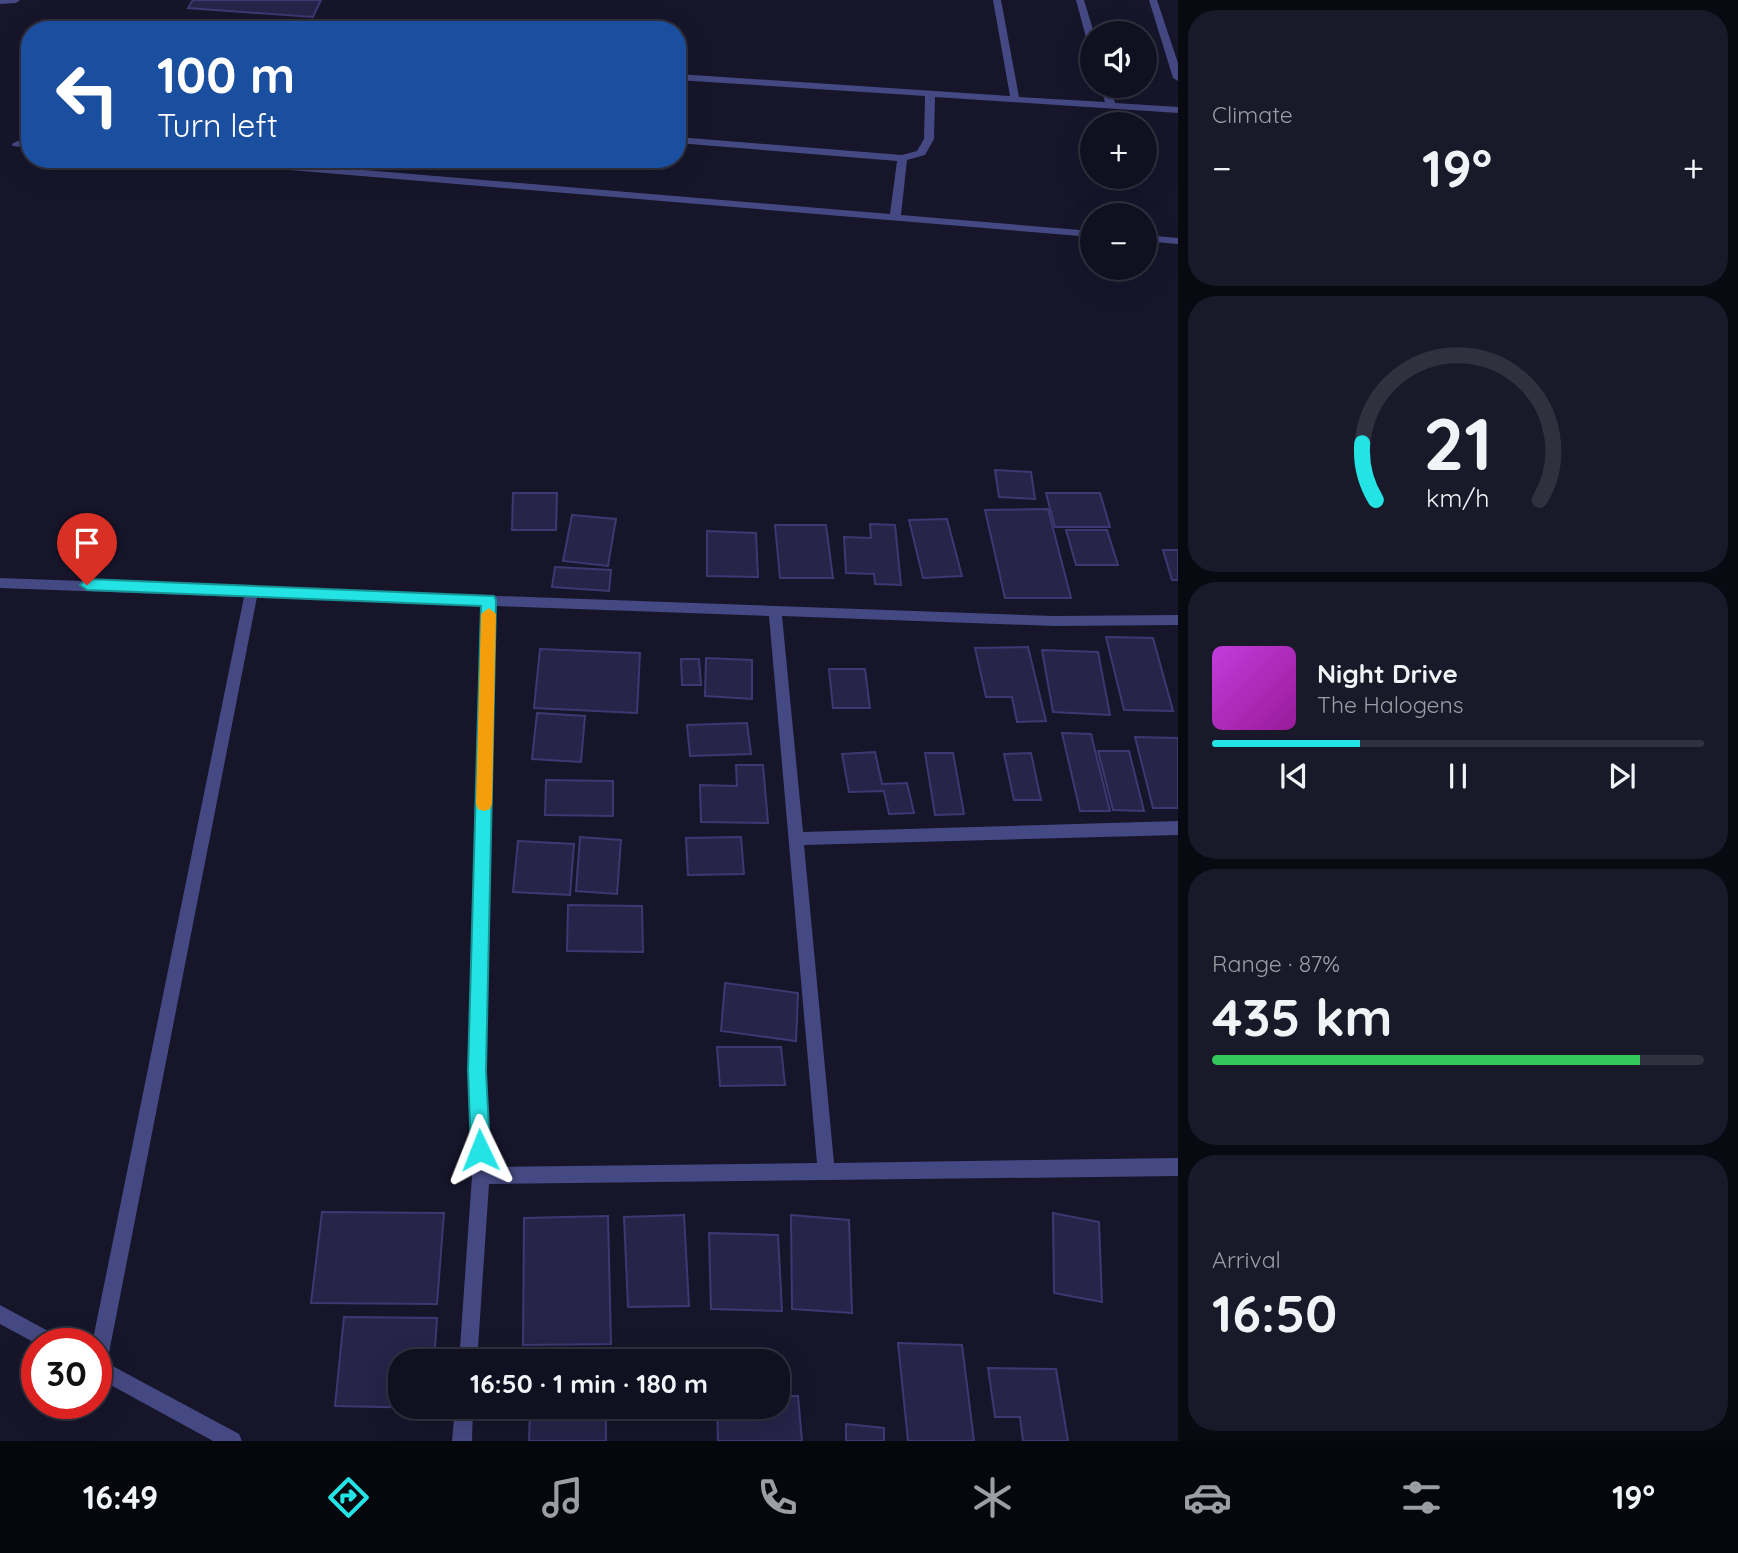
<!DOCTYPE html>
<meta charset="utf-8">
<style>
body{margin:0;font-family:Quicksand,sans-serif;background:#191929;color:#f1f3f6;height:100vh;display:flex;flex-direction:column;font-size:26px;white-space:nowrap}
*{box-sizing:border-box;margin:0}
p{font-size:23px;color:#9c9da5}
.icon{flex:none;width:38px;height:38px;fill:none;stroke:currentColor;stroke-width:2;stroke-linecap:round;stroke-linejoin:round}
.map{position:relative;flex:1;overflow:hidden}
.side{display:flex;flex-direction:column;gap:10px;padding:10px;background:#090912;width:560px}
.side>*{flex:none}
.hud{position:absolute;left:21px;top:21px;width:665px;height:147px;border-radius:28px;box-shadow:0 7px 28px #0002,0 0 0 2px #30303e;background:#1a4fa0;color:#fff;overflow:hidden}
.controls{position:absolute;left:1080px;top:21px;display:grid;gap:14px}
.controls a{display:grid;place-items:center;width:77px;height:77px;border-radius:50%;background:#101020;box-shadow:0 7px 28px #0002,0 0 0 2px #30303e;font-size:35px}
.speed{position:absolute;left:21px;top:1328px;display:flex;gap:14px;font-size:35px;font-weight:700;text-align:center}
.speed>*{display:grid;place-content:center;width:91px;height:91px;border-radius:50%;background:#101020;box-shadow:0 7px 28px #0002,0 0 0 2px #30303e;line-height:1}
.speed .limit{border:10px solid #d22;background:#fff;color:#111}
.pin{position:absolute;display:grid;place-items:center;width:60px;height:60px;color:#fff;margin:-72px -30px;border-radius:50% 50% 50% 0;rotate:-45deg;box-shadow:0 0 7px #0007}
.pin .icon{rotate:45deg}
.me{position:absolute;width:77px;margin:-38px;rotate:358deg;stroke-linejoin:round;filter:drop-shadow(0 0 5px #0008)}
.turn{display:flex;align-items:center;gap:24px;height:147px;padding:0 21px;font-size:32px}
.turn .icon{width:91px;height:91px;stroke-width:2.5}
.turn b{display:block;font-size:49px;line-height:60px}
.big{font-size:52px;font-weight:700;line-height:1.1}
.side .tile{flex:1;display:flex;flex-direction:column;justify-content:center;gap:10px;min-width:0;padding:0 24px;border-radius:28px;background:#191929}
.side .dial{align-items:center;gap:0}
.dial svg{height:182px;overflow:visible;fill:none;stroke:#30303e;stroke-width:7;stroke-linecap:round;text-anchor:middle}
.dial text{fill:#f1f3f6;stroke:none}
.song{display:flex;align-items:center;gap:21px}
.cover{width:84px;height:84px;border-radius:10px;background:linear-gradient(135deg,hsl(290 70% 55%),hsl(300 70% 35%))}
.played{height:7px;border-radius:4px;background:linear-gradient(90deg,#24e3e5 30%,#30303e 30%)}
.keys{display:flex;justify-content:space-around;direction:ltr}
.heat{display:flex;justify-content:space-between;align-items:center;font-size:38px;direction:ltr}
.charge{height:10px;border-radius:5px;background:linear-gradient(90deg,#34c759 87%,#30303e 0)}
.trip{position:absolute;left:388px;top:1349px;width:402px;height:70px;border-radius:28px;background:#101020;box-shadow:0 7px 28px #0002,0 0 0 2px #30303e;font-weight:700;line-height:70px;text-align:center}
.dock{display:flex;height:112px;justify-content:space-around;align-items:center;background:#06060d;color:#9c9da5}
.dock .icon{width:49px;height:49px}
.dock .on{color:#24e3e5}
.dock b{font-size:32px;color:#f1f3f6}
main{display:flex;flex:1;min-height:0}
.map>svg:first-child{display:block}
</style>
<main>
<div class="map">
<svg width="1178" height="1441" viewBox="0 0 1178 1441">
<rect width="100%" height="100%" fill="#16152a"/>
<path fill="#272349" stroke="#3e3872" stroke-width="2" d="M193 0H321L313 17 188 8Z
M995 470 1031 472 1035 499 999 497Z
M513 493H557L556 530H512Z
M1046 493H1100L1110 527H1055Z
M1048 509 1071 598H1005L985 510Z
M572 515 616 519 608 566 563 561Z
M947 519 962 576 923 578 909 520Z
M870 524 895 525 901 585 875 584 874 574 846 573 844 537 871 538Z
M775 525H826L833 578H780Z
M1066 530H1107L1118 565H1076Z
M707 531 756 533 758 577 707 576Z
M1163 550H1178V580H1172Z
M555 567 611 570 609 591 552 587Z
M1106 637 1153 638 1173 711 1124 710Z
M1028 647 1046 721 1017 722 1012 697H986L975 648Z
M540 649 640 653 637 713 534 708Z
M1042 650 1098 652 1110 715 1053 712Z
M706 658 752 660V699L705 696Z
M681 659H699L701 685H682Z
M829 669H865L870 708H833Z
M537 713 585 716 581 762 532 759Z
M747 723 751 754 690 756 687 725Z
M1062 733 1091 734 1110 811H1080Z
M1135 737 1178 738V808H1153Z
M1098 751H1129L1144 811 1113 810Z
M875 752 882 784 907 783 914 813 889 814 884 791 849 792 842 754Z
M925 753H953L964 814 935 815Z
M1031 753 1041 800H1014L1004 754Z
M736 765H763L768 823 701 822 700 785 737 786Z
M546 780 613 781V816L545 815Z
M580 837 621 840 617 894 576 891Z
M741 837 744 874 688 875 686 838Z
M518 841 574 844 570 895 513 892Z
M568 905 642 906 643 952 567 951Z
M725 983 798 993 796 1041 721 1031Z
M717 1047H781L785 1085 720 1086Z
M322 1212 444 1213 437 1304 311 1303Z
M1053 1213 1099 1222 1102 1302 1054 1293Z
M684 1215 689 1306 628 1307 624 1217Z
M791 1215 849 1220 852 1313 792 1309Z
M608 1216 611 1344 523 1345 524 1218Z
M709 1233 778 1235 782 1311 711 1309Z
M344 1317 437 1318 434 1362H401V1407L431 1408 335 1406Z
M898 1343 962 1345 974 1441H908Z
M988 1368 1056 1369 1068 1441H1023L1020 1417H995Z
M779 1396H798L802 1441H718L717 1407H779Z
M530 1407H606V1441H529Z
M846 1424 884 1428V1441H846Z"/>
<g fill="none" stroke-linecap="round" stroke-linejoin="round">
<path fill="#454983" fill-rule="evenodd" d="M0 0H20L16 3 0 4Z
M993 0H1001L1019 97 1105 102 1100 86H1110L1115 103 1178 107V113L935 97 934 139 925 155 907 160 901 215 1092 231V237L194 162 189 159H233L890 214 897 161 677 143V137L902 155 917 151 924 139 925 96 677 80V74L1010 96Z
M1076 0H1084L1094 33H1092V44L1087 41Z
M1149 0H1157L1178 63V81L1173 78Z
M17 141 30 142V148L13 146 12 144Z
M1144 235 1178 238V244L1144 241Z"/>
<path fill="#454983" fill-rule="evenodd" d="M0 578 1054 616 1178 615V625L1054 626 782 616 803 832 1178 821V835L804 845 834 1163 1178 1158V1176L489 1184 477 1362H459L472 1176 469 1071 482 606 257 597 107 1363 239 1434 242 1441H213L96 1377V1344H92L244 597 0 588ZM495 606 769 616 817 1163 489 1167 485 1071Z
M0 1305 61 1338 64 1344H37L0 1324Z
M455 1407H473L472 1441H452Z"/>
</g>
<path fill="#24e3e5" stroke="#179495" stroke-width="2" d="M87 579 494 596 496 600 486 1071 490 1150 487 1157 480 1160 473 1157 471 1150 468 1071 481 606 87 590 80 585Z"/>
<path fill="#f59e0b" d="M489 608 496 614 492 804 490 809 484 811 478 809 476 804 481 614Z"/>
</svg>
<div class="controls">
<a><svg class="icon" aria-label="sound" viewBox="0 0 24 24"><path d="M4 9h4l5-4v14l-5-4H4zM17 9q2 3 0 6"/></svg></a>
<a>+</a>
<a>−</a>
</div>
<div class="speed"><div class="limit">30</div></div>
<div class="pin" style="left:87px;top:585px;background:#d93025"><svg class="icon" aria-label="arrive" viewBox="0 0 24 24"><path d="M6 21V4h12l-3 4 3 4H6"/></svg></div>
<svg class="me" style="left:480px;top:1150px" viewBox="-20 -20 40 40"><path d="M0-17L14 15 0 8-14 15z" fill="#24e3e5" stroke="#fff" stroke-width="4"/></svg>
<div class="trip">16:50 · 1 min · 180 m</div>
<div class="hud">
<div class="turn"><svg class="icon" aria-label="left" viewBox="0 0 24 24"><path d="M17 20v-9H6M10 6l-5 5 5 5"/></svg><div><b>100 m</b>Turn left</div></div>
</div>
</div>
<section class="side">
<div class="tile"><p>Climate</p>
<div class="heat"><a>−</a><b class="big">19°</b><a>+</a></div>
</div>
<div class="tile dial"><svg viewBox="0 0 100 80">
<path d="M14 69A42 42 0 1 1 86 69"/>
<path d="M14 69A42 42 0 0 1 8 44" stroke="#24e3e5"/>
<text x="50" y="56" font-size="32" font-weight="700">21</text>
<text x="50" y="72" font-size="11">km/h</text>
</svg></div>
<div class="tile">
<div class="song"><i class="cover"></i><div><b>Night Drive</b><p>The Halogens</p></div></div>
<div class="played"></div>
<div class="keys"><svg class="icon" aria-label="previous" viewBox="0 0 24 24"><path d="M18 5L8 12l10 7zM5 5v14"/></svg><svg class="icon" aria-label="pause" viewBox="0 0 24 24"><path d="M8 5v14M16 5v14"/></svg><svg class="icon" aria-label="next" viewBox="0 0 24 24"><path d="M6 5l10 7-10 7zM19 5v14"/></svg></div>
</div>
<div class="tile"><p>Range · 87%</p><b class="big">435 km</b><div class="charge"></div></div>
<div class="tile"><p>Arrival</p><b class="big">16:50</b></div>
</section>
</main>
<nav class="dock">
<b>16:49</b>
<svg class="icon on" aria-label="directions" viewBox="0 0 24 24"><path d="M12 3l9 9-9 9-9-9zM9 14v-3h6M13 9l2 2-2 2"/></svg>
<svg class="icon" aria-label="music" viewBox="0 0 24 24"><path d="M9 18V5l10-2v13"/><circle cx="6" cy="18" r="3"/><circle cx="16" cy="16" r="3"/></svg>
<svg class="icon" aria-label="phone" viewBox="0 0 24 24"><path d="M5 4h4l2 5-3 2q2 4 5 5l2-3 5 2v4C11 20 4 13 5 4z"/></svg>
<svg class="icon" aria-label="climate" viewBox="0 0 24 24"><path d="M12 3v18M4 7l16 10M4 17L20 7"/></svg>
<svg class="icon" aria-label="car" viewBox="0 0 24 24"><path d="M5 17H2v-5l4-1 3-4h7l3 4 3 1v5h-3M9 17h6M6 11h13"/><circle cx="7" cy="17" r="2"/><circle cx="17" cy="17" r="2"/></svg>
<svg class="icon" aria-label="filters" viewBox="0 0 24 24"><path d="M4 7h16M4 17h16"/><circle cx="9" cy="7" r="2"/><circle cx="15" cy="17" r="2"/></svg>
<b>19°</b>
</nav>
